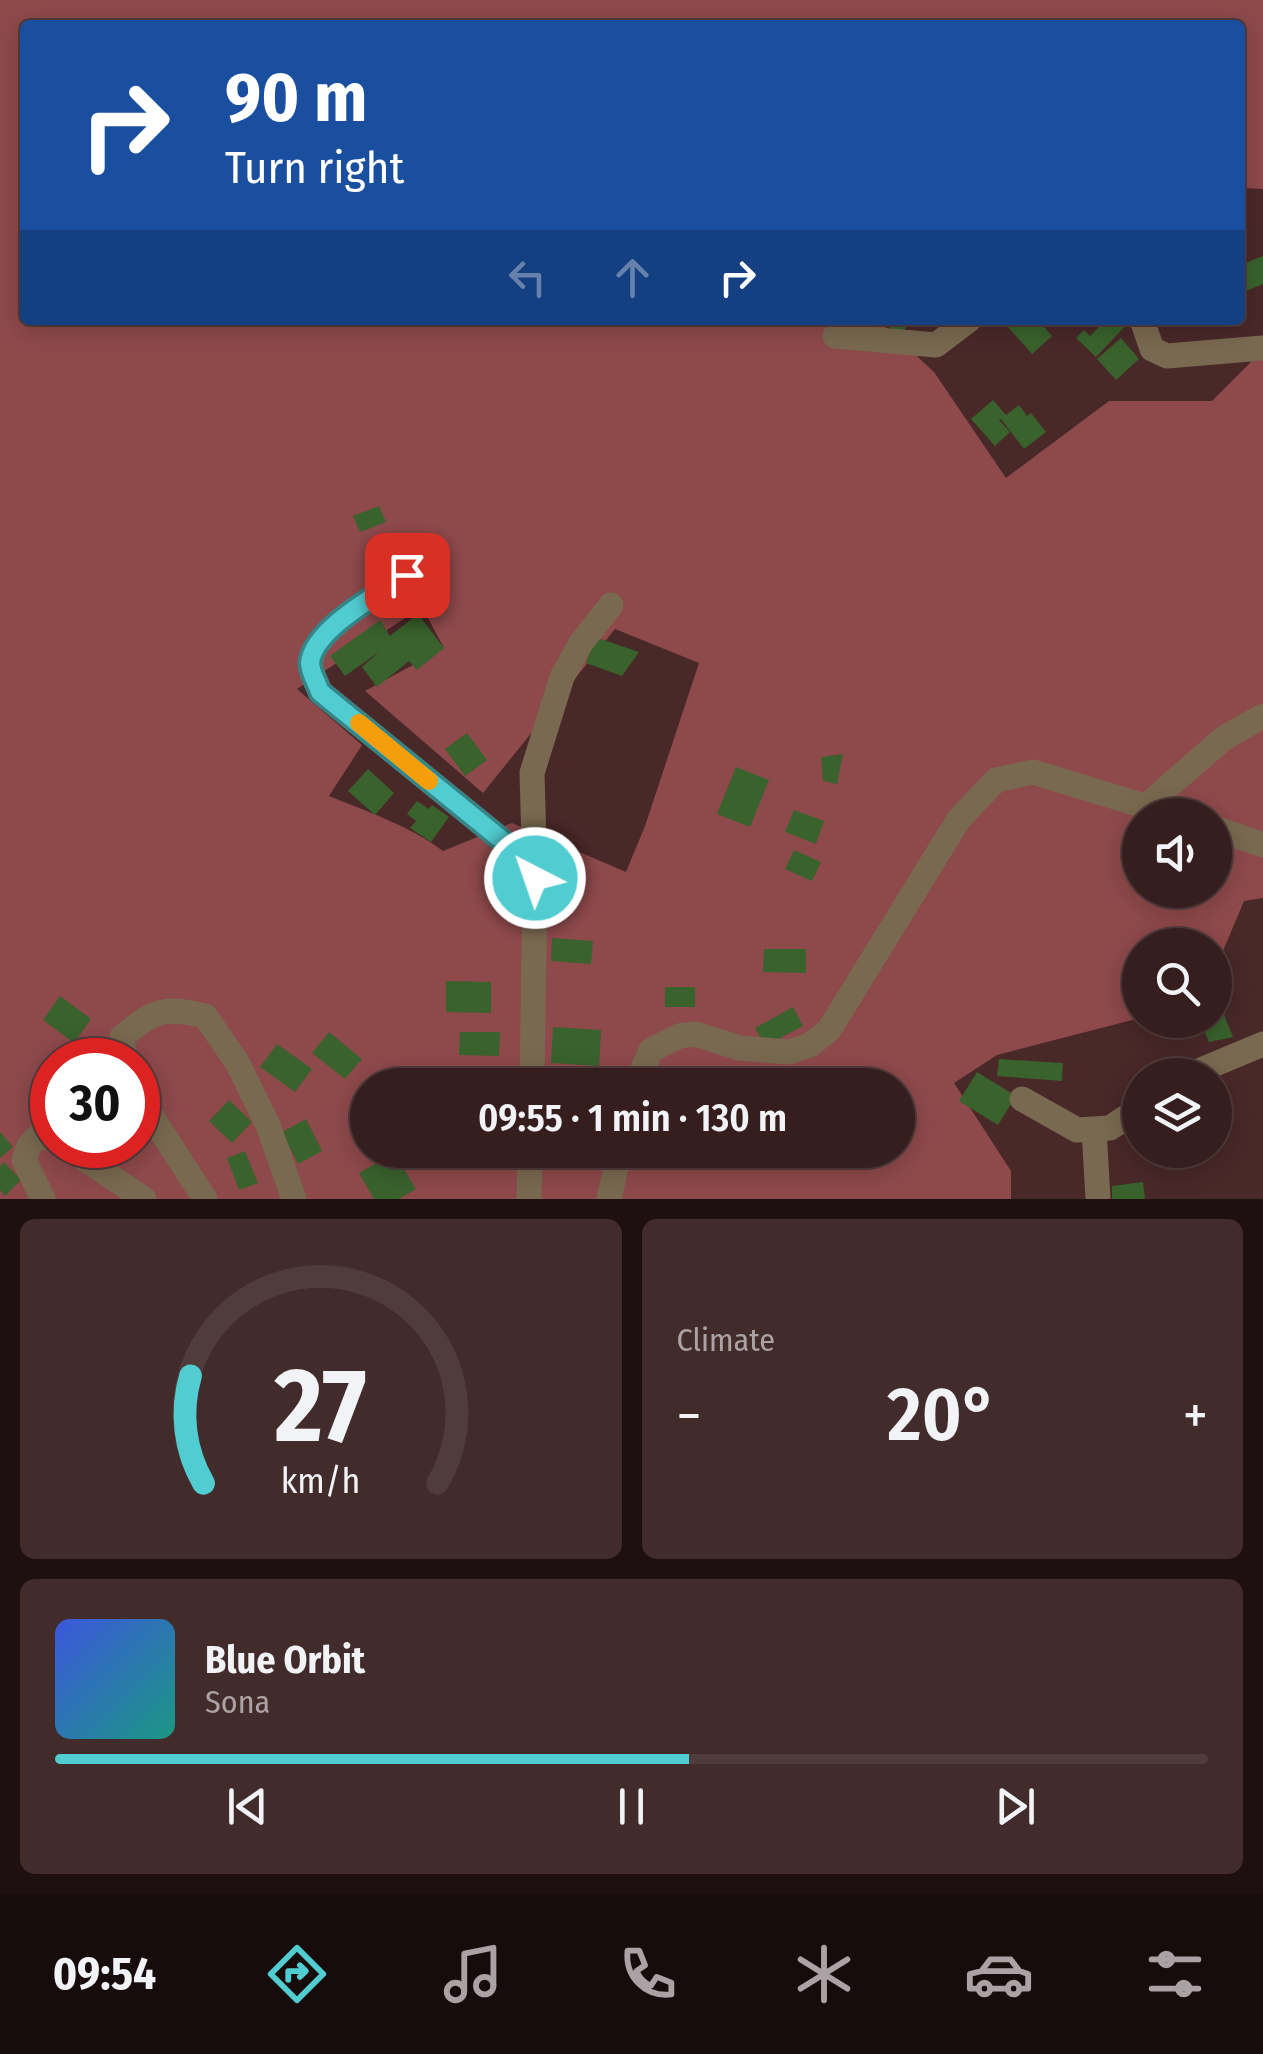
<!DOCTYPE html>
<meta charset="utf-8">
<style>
body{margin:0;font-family:"Fira Sans Condensed",sans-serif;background:#422b2b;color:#f1f3f6;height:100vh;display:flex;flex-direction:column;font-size:38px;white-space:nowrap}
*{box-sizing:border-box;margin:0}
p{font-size:32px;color:#aaa2a4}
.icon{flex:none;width:55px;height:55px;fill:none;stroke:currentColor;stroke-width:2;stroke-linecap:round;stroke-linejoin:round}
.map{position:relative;height:1199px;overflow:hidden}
.sheet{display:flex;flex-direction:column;gap:20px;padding:20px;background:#1e1010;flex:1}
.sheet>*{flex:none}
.banner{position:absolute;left:20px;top:20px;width:1225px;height:305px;border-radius:10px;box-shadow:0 5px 25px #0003,0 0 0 2px #513c3c;background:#1a4fa0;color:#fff;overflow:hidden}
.fabs{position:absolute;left:1122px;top:798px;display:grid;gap:20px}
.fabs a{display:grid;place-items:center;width:110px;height:110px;border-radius:50%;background:#371e1e;box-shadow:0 5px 25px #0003,0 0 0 2px #513c3c;font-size:50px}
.speed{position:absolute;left:30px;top:1038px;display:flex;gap:20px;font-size:50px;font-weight:700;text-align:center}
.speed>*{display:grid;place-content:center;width:130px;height:130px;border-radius:50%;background:#371e1e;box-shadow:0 5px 25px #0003,0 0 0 2px #513c3c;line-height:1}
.speed .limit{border:15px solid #d22;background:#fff;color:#111}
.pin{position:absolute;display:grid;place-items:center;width:85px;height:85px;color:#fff;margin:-42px;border-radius:20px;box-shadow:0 5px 15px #0006}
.me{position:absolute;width:110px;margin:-55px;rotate:319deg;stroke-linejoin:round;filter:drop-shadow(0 0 8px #0008)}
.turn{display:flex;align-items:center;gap:35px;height:210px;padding:0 40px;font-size:45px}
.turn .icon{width:130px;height:130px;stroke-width:2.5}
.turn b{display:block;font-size:70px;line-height:85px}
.lanes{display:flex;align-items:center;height:95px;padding:0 40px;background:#0003;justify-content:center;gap:50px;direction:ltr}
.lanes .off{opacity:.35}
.big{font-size:75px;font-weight:600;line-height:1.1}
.sheet .tile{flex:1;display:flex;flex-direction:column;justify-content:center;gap:15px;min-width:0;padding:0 35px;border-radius:15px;background:#422b2b}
.sheet .dial{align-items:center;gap:0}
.dial svg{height:260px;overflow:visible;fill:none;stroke:#513c3c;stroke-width:7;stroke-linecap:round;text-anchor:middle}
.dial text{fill:#f1f3f6;stroke:none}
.song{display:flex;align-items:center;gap:30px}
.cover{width:120px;height:120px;border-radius:15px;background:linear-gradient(135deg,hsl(230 70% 55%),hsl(170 70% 35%))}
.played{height:10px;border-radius:5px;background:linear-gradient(90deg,#51ccd1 55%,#513c3c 55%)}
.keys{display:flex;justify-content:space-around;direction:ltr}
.heat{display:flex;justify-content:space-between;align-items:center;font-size:55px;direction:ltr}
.sheet .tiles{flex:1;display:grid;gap:20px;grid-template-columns:1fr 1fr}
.tile:last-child{grid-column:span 2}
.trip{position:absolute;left:350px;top:1068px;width:565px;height:100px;border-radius:50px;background:#371e1e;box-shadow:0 5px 25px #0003,0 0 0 2px #513c3c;font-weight:600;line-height:100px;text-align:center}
.tab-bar{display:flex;height:160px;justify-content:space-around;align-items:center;background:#160c0c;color:#aaa2a4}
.tab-bar .icon{width:70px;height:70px}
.tab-bar .selected{color:#51ccd1}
.tab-bar b{font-size:45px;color:#f1f3f6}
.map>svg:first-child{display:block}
</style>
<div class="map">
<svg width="1263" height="1199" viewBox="0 0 1263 1199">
<rect width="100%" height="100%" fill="#492828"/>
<path fill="#8e494b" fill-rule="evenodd" d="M0 0H1263V189L1240 188V25H25V320H878L934 372 1006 478 1109 401H1212L1263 350V898L1244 901 1215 970V945H1140V1018L997 1055 954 1083 1011 1171V1199H0ZM422 607 444 648 365 691 483 793 615 629 699 663 645 826 626 872 512 823 443 851C410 826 368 812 329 796L362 745 297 689ZM1140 815H1215V890H1140ZM52 1060H138V1145H52ZM368 1085H898V1150H368Z"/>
<path fill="#39622d" d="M1263 256V284L1246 291 1240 274V265Z
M871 320H909L903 333Z
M1002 320H1038L1052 336 1032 354Z
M1106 320H1131L1096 357 1076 338 1084 330 1090 336Z
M1121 338 1139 359 1116 380 1097 359Z
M993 400 1006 415 1019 405 1027 416 1031 413 1046 432 1024 449 1001 419 999 420 1010 432 995 446 971 419Z
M379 506 386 522 360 532 353 516Z
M412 542 426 558 407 575 393 559Z
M418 614 444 648 417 670 409 661 377 687 362 667 379 652 345 676 330 656 380 620 390 636Z
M595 637 639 652 622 676 586 663Z
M467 733 487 760 465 776 445 749Z
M843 754 837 784 823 781 821 757Z
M736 767 769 780 750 827 717 814Z
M368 769 394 793 375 815 348 791Z
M417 801 429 809 432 805 449 817 431 842 410 828 416 821 407 814Z
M794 810 824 821 816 844 785 832Z
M794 850 821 862 812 881 785 869Z
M552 938 593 941 591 964 551 961Z
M764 949H806V973L763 972Z
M446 981 491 982V1013L446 1012Z
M665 987H695V1007H665Z
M60 996 91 1019 74 1043 43 1020Z
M793 1007 803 1026 765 1046 755 1028Z
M1223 1012 1233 1037 1209 1042 1200 1020H1215V1015Z
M553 1027 601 1030 599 1066 551 1063Z
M329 1032 362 1059 345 1079 312 1053Z
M460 1032H500L499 1056 459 1055Z
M277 1044 312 1069 295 1092 260 1067Z
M999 1059 1063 1063 1062 1081 997 1076Z
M977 1072 1016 1096 998 1125 959 1101Z
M229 1100 252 1122 232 1143 209 1121Z
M306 1119 322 1151 298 1164 282 1132Z
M0 1132 13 1147 0 1158Z
M453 1150H499V1162L453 1160Z
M245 1151 258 1183 239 1190 227 1158Z
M394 1153 416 1189 399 1199H374L359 1173Z
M4 1162 21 1180 5 1196 0 1190V1166Z
M1143 1182 1145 1199H1112V1186Z"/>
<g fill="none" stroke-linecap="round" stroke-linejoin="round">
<path stroke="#796950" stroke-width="25" d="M1142 320 1152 349 1167 356 1263 348
M835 336 936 345 969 320
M407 575C379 594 313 629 311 663 310 672 317 683 320 692L535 867
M1146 806 1224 738 1263 716
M1215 828 1263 845
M125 1060 122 1037C155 1010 163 1006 205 1016L237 1062 268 1125 294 1199
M1189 1075 1263 1044
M532 1085 535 878 532 773 562 677 581 643 611 605
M636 1085 651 1050 679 1036 696 1034 739 1048 789 1052 810 1045 829 1030 959 819 996 780 1033 772 1174 815
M138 1088 147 1109 205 1199
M1022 1099 1077 1130 1110 1128 1140 1108
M1094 1129 1098 1199
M64 1145 144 1199
M43 1199 24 1160 29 1146 36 1138 52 1137
M529 1199 530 1150
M609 1199 620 1150"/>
</g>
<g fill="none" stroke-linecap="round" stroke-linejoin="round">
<g stroke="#358588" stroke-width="25">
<path id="route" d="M407 575C379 594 313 629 310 663 310 672 317 683 320 692L535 867V878"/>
</g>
<use href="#route" stroke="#51ccd1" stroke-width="18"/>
<path stroke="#f59e0b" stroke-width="18" d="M359 723 429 781"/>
</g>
</svg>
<div class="fabs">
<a><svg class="icon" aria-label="sound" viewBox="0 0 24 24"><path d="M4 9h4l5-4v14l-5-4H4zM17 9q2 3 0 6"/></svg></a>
<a><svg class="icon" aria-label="search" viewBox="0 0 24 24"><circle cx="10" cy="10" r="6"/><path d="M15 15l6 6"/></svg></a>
<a><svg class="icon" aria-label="layers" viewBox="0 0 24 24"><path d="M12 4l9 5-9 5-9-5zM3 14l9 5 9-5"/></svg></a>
</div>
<div class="speed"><div class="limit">30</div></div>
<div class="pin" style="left:407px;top:575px;background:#d93025"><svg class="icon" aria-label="arrive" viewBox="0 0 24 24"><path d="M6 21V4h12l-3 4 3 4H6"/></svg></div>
<svg class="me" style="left:535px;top:878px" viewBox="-20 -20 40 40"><circle r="17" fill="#51ccd1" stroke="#fff" stroke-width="3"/><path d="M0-11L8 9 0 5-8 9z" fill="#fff"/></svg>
<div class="trip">09:55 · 1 min · 130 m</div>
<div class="banner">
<div class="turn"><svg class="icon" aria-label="right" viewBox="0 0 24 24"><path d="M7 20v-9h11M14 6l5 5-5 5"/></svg><div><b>90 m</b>Turn right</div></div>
<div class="lanes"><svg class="icon off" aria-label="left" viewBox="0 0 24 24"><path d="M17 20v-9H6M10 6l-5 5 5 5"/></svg><svg class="icon off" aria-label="ahead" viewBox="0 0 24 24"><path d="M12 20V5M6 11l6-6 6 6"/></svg><svg class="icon" aria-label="right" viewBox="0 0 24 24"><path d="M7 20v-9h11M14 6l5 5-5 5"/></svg></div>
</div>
</div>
<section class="sheet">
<div class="tiles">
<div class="tile dial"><svg viewBox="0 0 100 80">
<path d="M14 69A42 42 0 1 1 86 69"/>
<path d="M14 69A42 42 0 0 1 10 36" stroke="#51ccd1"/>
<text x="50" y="56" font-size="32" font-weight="700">27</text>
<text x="50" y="72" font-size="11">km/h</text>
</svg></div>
<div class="tile"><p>Climate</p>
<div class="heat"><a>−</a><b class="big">20°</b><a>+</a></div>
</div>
<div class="tile">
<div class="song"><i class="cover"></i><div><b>Blue Orbit</b><p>Sona</p></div></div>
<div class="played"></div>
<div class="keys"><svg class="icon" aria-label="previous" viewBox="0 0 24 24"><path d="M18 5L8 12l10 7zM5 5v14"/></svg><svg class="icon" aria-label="pause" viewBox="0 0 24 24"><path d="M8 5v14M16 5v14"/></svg><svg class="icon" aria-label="next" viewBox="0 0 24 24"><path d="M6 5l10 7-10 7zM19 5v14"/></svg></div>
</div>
</div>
</section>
<nav class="tab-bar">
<b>09:54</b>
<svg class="icon selected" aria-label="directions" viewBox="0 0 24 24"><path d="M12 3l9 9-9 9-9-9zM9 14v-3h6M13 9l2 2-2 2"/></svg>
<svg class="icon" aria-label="music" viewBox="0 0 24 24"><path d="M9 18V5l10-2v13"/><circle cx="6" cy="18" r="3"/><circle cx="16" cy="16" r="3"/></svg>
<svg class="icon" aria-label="phone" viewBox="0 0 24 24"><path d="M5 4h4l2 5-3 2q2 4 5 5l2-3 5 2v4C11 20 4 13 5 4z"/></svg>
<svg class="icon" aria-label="climate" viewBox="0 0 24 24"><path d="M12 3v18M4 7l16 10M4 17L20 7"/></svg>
<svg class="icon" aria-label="car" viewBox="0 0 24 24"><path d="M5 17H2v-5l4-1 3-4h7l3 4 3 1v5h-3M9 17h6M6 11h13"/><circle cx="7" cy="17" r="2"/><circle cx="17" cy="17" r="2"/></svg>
<svg class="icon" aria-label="filters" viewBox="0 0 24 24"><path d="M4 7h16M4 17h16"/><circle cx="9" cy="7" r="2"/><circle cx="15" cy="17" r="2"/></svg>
</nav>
